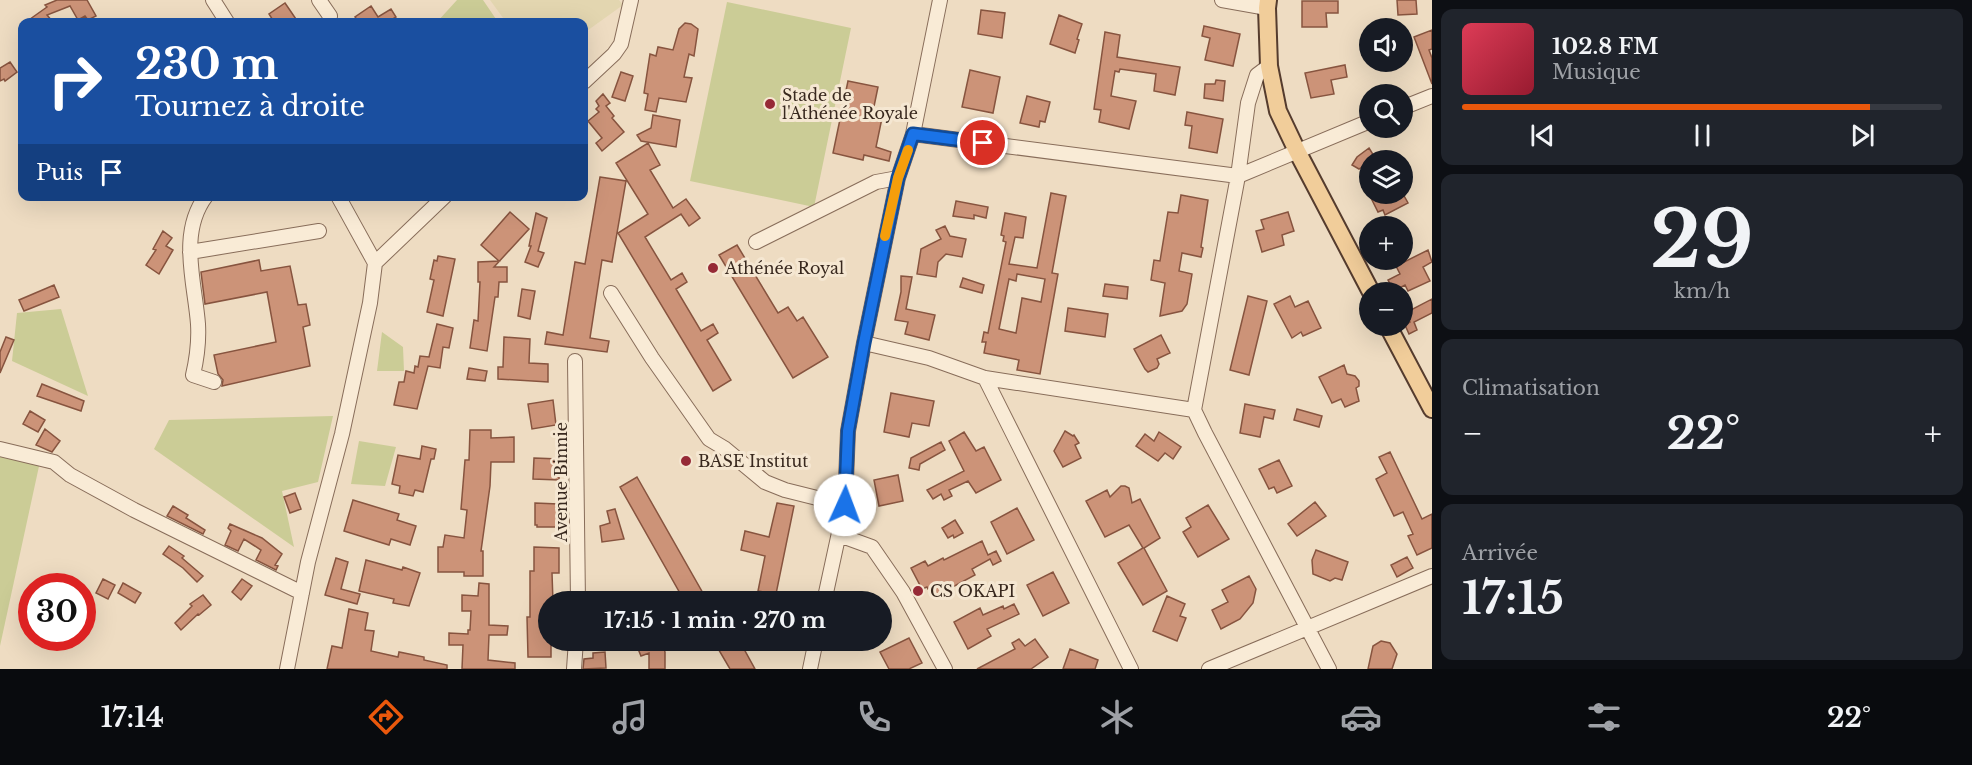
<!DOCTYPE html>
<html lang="fr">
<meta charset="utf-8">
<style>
body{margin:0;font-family:"Libre Baskerville",serif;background:#20242c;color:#f1f3f6;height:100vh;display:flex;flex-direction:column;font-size:22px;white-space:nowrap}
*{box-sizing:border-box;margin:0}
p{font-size:20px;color:#9ea1a6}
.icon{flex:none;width:33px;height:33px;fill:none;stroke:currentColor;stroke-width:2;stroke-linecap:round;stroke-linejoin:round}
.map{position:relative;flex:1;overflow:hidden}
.drawer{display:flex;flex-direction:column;gap:9px;padding:9px;background:#0d0f14;width:540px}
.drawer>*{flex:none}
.guide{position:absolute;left:18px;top:18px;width:570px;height:183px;border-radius:12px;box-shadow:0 6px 24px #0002;background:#1a4fa0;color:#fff;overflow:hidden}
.buttons{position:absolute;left:1359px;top:18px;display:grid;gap:12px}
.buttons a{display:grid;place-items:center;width:54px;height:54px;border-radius:50%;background:#171b24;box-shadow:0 6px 24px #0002;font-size:30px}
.speed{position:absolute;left:18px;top:573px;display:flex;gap:12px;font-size:30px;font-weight:700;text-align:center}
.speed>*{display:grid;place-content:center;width:78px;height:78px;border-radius:50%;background:#171b24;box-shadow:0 6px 24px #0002;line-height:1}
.speed .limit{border:9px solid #d22;background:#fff;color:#111}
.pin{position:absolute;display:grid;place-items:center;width:51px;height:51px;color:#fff;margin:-26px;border:3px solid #fff;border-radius:50%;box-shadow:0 2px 6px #0007}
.me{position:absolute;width:66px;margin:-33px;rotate:2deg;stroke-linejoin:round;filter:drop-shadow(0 0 4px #0008)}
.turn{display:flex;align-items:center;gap:21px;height:126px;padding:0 18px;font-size:27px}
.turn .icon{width:78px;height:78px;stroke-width:2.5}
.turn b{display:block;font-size:42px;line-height:51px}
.then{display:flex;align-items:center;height:57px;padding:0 18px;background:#0003;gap:12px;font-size:22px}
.big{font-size:45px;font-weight:700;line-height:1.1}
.drawer .widget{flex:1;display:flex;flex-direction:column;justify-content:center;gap:9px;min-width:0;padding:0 21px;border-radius:12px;background:#20242c}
.drawer .dial{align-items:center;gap:0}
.dial b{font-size:78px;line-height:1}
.song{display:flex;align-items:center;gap:18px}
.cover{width:72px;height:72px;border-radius:9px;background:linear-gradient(135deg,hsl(350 70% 55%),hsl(350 70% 35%))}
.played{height:6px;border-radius:3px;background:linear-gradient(90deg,#ea580c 85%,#363941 85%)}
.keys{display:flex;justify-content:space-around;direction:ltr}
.heat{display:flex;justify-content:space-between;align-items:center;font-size:33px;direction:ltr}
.trip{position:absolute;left:538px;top:591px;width:354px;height:60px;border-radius:30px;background:#171b24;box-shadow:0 6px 24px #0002;font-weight:700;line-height:60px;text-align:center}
.tab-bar{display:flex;height:96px;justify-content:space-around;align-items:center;background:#090b0e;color:#9ea1a6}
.tab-bar .icon{width:42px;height:42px}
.tab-bar .active{color:#ea580c}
.tab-bar b{font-size:27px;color:#f1f3f6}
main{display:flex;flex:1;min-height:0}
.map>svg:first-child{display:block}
</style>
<main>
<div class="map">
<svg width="1432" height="669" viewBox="0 0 1432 669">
<rect width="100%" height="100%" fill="#eedcc2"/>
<path fill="#e3d6b0" d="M490 0H619L623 5 584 33V22H506Z"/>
<path fill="#cbcc96" d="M457 0H483L498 22H437Z
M727 2 851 28 814 207 690 181Z
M61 309 88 396 12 361 17 313Z
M382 332 403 347 404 371H377Z
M333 416 318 482 282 491 294 547 154 449 169 420Z
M359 441 396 447 385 486 351 484Z
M0 448 41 457 0 646Z"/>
<path fill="#cc9378" stroke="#87543f" stroke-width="1.5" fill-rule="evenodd" d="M57 0H87L96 16 88 20 85 16 78 20 70 6 47 15 53 22H26L47 7 45 5Z
M1397 0H1416L1417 14 1398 15Z
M1302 1H1338V13H1326L1327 27H1302Z
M285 3 298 22H274L269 14Z
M371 6 378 17 391 9 396 17 388 22H359L355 17Z
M981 10 1005 13 1002 38 978 34Z
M1059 15 1082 24 1077 39 1079 40 1075 53 1050 44Z
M685 23 691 24 698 29 694 56 689 54 684 77 692 78 686 102 659 98 656 112 645 110 648 94 644 93 650 54 656 56 658 47 673 50 679 29Z
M1204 26 1240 34 1233 66 1205 60 1210 38 1202 36Z
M1432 30V49L1429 50 1432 58V84L1414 37Z
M1105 32 1120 35 1117 57 1180 67 1175 95 1154 91 1156 74 1120 69 1119 72 1115 71 1111 96 1136 101 1129 129 1099 122 1101 110 1094 109Z
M10 62 17 72 5 81 4 79 0 81V68Z
M1345 65 1347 77 1331 80 1334 94 1311 98 1305 73Z
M970 70 1000 77 993 113 962 107Z
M621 72 633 76 625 101 612 97Z
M1216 80 1225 81 1223 101 1204 98 1205 84H1215Z
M848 81 878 87 872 116 882 118 876 147 891 152 889 161 864 155 863 160 833 153Z
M603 94 610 103 606 106 614 116 612 118 624 132 602 151 596 143 602 138 588 121 599 112 596 109 599 106 596 101Z
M1027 96 1050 102 1045 122 1040 121 1039 127 1020 123Z
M1187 112 1223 119 1217 153 1189 148 1192 126 1185 125Z
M653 115 680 120 676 147 641 141 637 135 651 128Z
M648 143 660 165 650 170 673 208 686 199 700 218 689 226 681 214 645 237 671 280 682 273 687 282 676 289 701 331 713 324 718 333 707 340 731 380 713 391 618 233 648 214 616 163Z
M1369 148 1374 156 1368 161 1363 169 1362 167 1359 169 1352 165 1357 157Z
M600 177 626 181 612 262 602 260 590 338 609 341 607 352 545 344 547 332 563 335 575 262 585 264Z
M1051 193 1066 196 1052 273 1058 274 1040 374 1017 370 1019 360 984 353 986 342H982L984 332 988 333 1006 242 1003 241 1004 236 1001 235 1005 213 1026 217 1023 238 1015 237 1009 264 1037 268ZM1017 274 1045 279 1041 302 1022 298 1016 333 999 329 1009 279 1016 281Z
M1369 194H1403L1408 203 1385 215 1383 210 1378 212Z
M1181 195 1208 200 1201 247 1203 248 1201 257 1182 253 1179 271 1192 274 1187 304 1182 311 1160 316 1165 283 1151 280 1154 260 1160 261 1168 212 1178 213Z
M956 201 988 207 986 218 974 215V219L953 216Z
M510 212 529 229 494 267H507V282H499L498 297H495L487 351 470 348 474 320 478 321 480 282H478V262L499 261 481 245Z
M1288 212 1294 231 1282 235 1284 245 1262 252 1256 231 1264 229 1261 220Z
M536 213 547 218 538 251 544 253 538 267 525 262 531 246H529Z
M945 226 950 236 966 239 962 257 946 254 938 262 936 277 917 274 921 249 941 239 936 230Z
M163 231 172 238 166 246 173 250 159 274 146 265 156 250 153 249Z
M737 245 778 313 788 307 797 321 803 317 828 357 793 378 719 255Z
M1428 250 1432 262 1423 267 1430 281 1408 291 1405 285 1394 291 1388 280 1400 274 1396 266Z
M438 256 455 259 443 316 427 312 434 280 430 279 434 260 437 261Z
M259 260 261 271 290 266 298 305 306 304 310 325 303 327 310 366 222 386 223 380 218 374 214 355 276 342 267 292 205 304 201 272Z
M901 276 912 277 906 309 935 315 929 340 905 334 908 322 895 320 901 292Z
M963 278 984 285 982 293 960 287Z
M1105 284 1128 287 1127 299 1103 296Z
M54 285 59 297 24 311 19 300Z
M522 289 535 291 530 319 518 316Z
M1248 296 1267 301 1249 375 1230 370Z
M1290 296 1295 307 1308 301 1321 328 1303 336 1301 332 1292 338 1274 304Z
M1432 299V313L1414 322 1417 330 1409 334 1405 325 1410 322 1405 313Z
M1068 308 1108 314 1105 337 1065 331Z
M437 324 453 328 449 348 443 347 440 368 428 366 417 409 394 405 399 382H404L406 371 414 373 415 366 418 367 420 356 429 357Z
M1161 335 1170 353 1157 359 1159 364 1157 368 1148 372 1145 369 1134 349Z
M6 337 14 340 0 373V352Z
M504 337 530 339 529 363 548 364V382L498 379V367H503Z
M1344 365 1347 374 1355 376 1359 381V386L1356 388 1359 401 1345 407 1341 399 1332 403 1319 377Z
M469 368 487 371 485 381 467 379Z
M42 384 84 401 81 411 37 396Z
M891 393 934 401 929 426 912 423 909 437 884 432Z
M553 400 556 425 532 429 528 404Z
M1245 404 1275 410 1273 419 1264 417 1260 437 1240 433Z
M1297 409 1322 416 1319 427 1294 420Z
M30 411 45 420 38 432 23 424Z
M45 429 60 441 52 452 36 445Z
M470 430H491V438L514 437V462H491L490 486 481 551H483V576H464V572H438V547H443L445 535 464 538 467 510 461 509 465 460H469Z
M1065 431 1073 436 1074 435 1079 443 1075 445 1081 458 1063 467 1054 451Z
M964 432 976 451 984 447 1001 480 976 493 968 481 949 490 952 496 944 500 941 494 933 499 927 490 964 471 949 441Z
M1159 432 1181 447 1173 459 1165 453 1158 461 1136 446 1145 434 1154 441Z
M941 442 945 450 920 464 919 470 909 468 911 458Z
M422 446 436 449 434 459H431L423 492 415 490 413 496 399 493 400 486 392 484 398 455 420 459Z
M1390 452 1422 519 1432 514V548L1417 555 1408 536 1413 534 1403 512 1394 516 1376 479 1387 473 1379 457Z
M534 458 559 459V480L533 479Z
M1279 460 1292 486 1277 493 1274 487 1269 489 1259 469Z
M898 475 903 501 879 506 874 480Z
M637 477 708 602H685L620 487Z
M1121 486H1125L1129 488 1132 503 1140 499 1160 538 1144 548 1167 591 1143 605 1118 563 1143 548 1129 525 1105 537 1086 501 1107 490 1110 497Z
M295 493 301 509 290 513 284 497Z
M353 500 399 514 397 520 416 526 410 545 391 539 389 545 344 531Z
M1315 502 1326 516 1297 536 1288 524Z
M535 503 558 504V527H537V525H535Z
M777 503 794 506 776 594 758 591 765 556 741 550 745 531 769 537Z
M1208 505 1229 539 1198 557 1183 532 1191 527 1186 518Z
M173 506 188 515 186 518 205 530 203 534 167 516Z
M1017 508 1034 540 1007 554 991 522Z
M615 509 624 539 602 542 600 526 610 523 607 511Z
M955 520 963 533 954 538 953 535 948 538 942 528Z
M230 524 262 538 282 554 275 565 278 566 276 570 256 560 261 550 244 539 238 551 225 545 231 531 228 528Z
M982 541 988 555 996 551 1001 561 993 565 990 559 972 569 975 575 936 596 931 587 928 589 927 587 922 589 911 568 925 561 928 566 943 558 944 560Z
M169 546 184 556 182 558 203 576 197 582 183 568 163 554Z
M534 547 559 548V573H552L553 602H549V640H551V657H528L527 617H530V571H534Z
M1316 550 1348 562 1342 580 1335 578 1330 581 1313 574 1312 560Z
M1407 557 1413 568 1397 577 1391 565Z
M336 558 348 562 341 589 360 594 357 604 325 595Z
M366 560 402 570 403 567 420 573 409 606 393 603 394 599 359 591Z
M1053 572 1069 603 1043 616 1027 585Z
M1249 576 1256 589 1253 603 1240 619 1221 629 1212 610 1228 602 1222 590Z
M103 579 115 585 108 599 96 593Z
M242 579 252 586 241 600 232 592Z
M123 583 141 593 135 603 118 593Z
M479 583 489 584V625L508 626 507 635H489L488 660 515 663V669H462L463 645H449V633L468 634V630H470L471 611H462V595L478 596Z
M203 595 211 605 199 615 198 614 181 630 175 623 192 606 190 604Z
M1167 596 1185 604 1180 616 1186 618 1177 641 1153 631Z
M1014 604 1019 614 987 629 991 636 968 649 954 622 980 608 983 615 1003 606 1004 609Z
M349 609 368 613 365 630 374 631 371 651 398 657 399 652 424 657V660L447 665V669H327L332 646 342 648Z
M909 638 922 663 909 669H889L880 652Z
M1019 639 1025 646 1035 639 1048 657 1031 669H977L1015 649 1012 643Z
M647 640H661L665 652V669H649V653L641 656 636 644Z
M713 640H739L755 669H730Z
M1381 641 1390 643 1397 654 1392 669H1368L1373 646Z
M1070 649 1098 660 1095 669H1063Z
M605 652 606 668 583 669 584 659 593 658V653Z"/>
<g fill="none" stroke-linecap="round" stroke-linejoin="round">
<g stroke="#886d5a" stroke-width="16">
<path id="minor" d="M213 0 227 22
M319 0 330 16 329 22
M1222 0 1267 8
M1269 66 1257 75 1248 103 1238 176 1194 410 1205 433 1329 669
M584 82 614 54 621 44 631 0
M1402 108 1432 96
M913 134 1238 176 1370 121
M206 196C178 233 195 283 198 324 199 341 197 358 193 375L214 382
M338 196 375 263
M756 242 876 182 898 178
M190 252 319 231
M375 263 445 196
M611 293 652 358 709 439 724 448 765 482 785 490 845 505
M864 343 929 358 985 378 1194 410
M575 361 578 602
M985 378 1131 669
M0 449 54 462 70 475 134 510 302 593
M839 535 872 547 903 592 945 669
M824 602 845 505 848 431 864 343 898 178 913 134 940 0
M287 669 308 562 342 434 370 303 375 263
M574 669 576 640
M810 669 816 640
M1209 669 1432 576"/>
</g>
<g stroke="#553c2e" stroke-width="20">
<path id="major" d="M1268 0 1267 8 1269 66 1278 111 1297 151 1371 292
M1388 326 1432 409"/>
</g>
<use href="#minor" stroke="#f9ebd6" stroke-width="14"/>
<use href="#major" stroke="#f1cd9a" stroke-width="16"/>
</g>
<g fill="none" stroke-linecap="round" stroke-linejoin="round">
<g stroke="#114b97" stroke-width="15">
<path id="route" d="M845 505 848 431 864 343 898 178 913 134 983 143"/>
</g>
<use href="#route" stroke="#1a73e8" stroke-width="10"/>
<path stroke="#f59e0b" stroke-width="10" d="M885 236 898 178 908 150"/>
</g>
<g fill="#962a36" stroke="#f5e7d2" stroke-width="2">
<circle cx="770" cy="104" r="6"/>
<circle cx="713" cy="268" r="6"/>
<circle cx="686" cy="461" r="6"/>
<circle cx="918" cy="591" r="6"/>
</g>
<g text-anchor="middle" stroke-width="6" stroke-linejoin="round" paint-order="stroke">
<g font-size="16" fill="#38281e" stroke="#f5e7d2" text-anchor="start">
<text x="782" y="101">Stade de<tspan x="782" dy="18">l'Athénée Royale</tspan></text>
<text x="725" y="274">Athénée Royal</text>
<text x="698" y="467">BASE Institut</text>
<text x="930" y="597">CS OKAPI</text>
</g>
<g font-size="16" fill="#38281e" stroke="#f5e7d2">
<text transform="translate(561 482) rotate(-90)" y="6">Avenue Binnie</text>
</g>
</g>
</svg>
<div class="buttons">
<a><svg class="icon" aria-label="sound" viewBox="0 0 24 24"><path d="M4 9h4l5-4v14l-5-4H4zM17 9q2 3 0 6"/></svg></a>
<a><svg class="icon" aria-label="search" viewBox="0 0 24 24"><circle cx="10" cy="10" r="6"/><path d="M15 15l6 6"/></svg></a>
<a><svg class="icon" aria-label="layers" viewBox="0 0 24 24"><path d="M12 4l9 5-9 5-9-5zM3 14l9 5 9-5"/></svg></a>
<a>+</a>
<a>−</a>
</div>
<div class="speed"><div class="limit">30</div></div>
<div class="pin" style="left:983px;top:143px;background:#d93025"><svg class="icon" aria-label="arrive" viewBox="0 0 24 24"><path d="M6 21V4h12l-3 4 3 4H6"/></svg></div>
<svg class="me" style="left:845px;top:505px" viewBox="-20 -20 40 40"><circle r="19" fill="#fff"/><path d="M0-13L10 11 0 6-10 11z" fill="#1a73e8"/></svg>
<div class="trip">17:15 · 1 min · 270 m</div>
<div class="guide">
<div class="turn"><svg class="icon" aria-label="right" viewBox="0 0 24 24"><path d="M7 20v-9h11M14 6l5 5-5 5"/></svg><div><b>230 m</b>Tournez à droite</div></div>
<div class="then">Puis<svg class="icon" aria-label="arrive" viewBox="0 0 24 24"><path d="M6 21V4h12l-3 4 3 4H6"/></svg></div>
</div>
</div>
<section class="drawer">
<div class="widget">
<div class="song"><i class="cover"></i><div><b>102.8 FM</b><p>Musique</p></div></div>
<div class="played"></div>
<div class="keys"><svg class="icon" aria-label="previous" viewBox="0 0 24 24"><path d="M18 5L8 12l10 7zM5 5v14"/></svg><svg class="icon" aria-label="pause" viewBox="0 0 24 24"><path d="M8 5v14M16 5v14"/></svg><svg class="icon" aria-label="next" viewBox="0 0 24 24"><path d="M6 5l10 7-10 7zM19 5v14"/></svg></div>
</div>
<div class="widget dial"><b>29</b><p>km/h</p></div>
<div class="widget"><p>Climatisation</p>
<div class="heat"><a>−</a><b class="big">22°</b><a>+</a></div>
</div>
<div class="widget"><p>Arrivée</p><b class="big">17:15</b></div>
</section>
</main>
<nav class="tab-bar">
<b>17:14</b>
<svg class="icon active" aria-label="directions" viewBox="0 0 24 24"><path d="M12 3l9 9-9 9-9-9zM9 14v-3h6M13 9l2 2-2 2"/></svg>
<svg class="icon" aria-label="music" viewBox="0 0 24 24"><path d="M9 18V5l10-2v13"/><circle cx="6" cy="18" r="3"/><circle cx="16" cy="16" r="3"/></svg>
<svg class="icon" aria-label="phone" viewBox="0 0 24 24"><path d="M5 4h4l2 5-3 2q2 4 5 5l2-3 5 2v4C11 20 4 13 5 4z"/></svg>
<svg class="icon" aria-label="climate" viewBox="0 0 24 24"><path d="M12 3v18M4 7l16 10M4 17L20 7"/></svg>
<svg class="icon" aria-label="car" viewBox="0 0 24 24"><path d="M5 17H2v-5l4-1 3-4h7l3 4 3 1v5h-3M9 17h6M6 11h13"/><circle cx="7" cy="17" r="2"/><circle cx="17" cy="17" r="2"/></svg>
<svg class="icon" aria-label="filters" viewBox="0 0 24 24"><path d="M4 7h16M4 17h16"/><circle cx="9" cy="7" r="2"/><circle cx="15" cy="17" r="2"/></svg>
<b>22°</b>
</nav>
